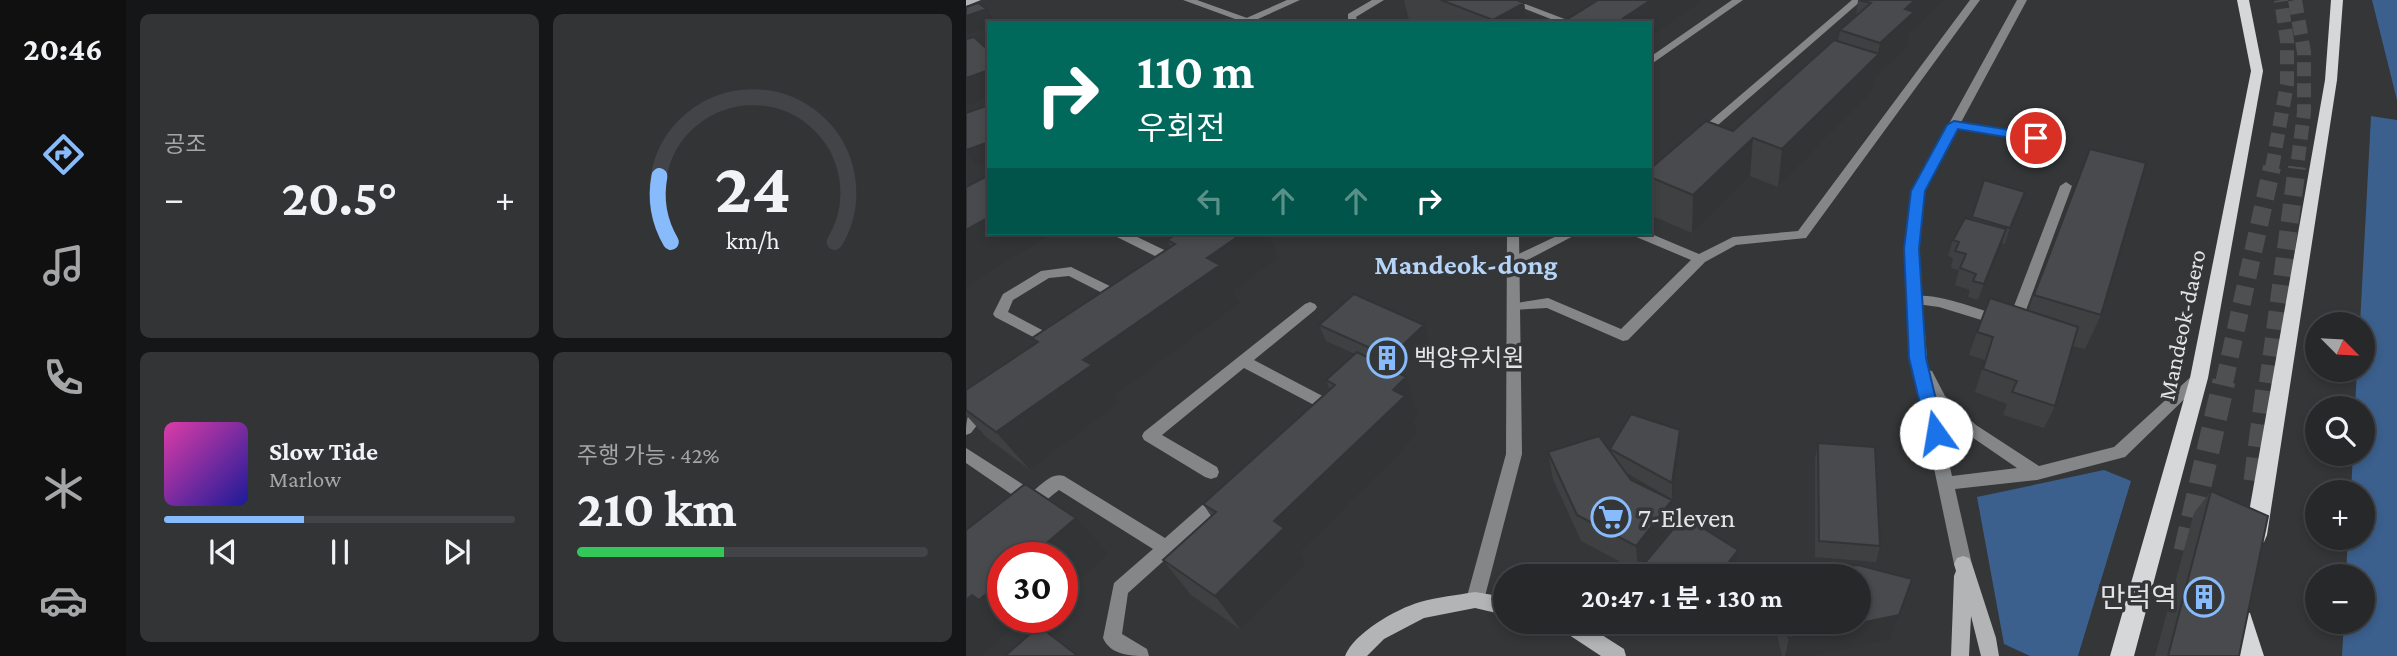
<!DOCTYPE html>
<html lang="ko">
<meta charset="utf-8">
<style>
body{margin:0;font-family:"Crimson Pro","Noto Sans KR",serif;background:#333436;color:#f1f3f6;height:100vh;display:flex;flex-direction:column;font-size:26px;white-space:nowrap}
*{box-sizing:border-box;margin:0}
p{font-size:23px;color:#a4a6a8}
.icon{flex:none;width:38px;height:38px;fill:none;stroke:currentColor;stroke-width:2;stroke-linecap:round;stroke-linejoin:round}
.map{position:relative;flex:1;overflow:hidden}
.side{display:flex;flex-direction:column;gap:14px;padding:14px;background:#151617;width:840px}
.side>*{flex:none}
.top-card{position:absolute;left:21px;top:21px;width:665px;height:214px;border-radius:0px;box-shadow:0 4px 10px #0003,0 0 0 2px #434447;background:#00695c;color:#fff;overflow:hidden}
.needle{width:46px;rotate:114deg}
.fabs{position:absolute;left:1339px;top:312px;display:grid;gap:14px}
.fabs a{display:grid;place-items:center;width:70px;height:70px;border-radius:50%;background:#27282a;box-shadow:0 4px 10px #0003,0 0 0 2px #434447;font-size:35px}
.speed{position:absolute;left:21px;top:542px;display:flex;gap:14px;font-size:35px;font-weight:700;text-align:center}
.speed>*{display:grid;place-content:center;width:91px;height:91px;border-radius:50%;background:#27282a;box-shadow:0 4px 10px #0003,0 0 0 2px #434447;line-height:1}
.speed .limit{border:10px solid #d22;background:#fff;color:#111}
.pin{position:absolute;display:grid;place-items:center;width:60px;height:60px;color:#fff;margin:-30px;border:4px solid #fff;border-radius:50%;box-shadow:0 2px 7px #0007}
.me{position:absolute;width:77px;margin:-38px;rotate:347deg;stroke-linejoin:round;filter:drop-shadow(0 0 5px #0008)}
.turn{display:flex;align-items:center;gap:24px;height:147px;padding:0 35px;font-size:32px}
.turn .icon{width:91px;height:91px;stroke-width:2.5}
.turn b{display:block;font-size:49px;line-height:60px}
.lanes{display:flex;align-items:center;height:66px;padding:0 35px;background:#0003;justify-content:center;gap:35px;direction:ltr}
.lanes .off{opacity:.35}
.big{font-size:52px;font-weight:700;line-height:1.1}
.side .card{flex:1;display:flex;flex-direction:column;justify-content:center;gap:10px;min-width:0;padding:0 24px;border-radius:10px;background:#333436}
.side .dial{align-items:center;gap:0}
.dial svg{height:182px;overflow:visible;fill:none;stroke:#434447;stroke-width:7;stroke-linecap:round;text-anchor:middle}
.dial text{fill:#f1f3f6;stroke:none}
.song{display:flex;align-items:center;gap:21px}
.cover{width:84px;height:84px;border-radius:10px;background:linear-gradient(135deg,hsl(320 70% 55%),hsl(240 70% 35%))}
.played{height:7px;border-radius:4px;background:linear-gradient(90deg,#87bbfb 40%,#434447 40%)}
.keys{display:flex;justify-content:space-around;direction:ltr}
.heat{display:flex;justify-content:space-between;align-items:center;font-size:38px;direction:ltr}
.charge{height:10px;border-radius:5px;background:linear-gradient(90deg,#34c759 42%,#434447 0)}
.side .tiles{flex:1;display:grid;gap:14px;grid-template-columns:repeat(2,1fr)}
.trip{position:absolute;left:527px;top:564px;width:378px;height:70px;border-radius:35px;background:#27282a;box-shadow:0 4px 10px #0003,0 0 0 2px #434447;font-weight:700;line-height:70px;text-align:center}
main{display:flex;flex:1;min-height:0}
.tab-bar{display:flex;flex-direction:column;width:126px;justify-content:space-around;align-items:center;background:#101011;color:#a4a6a8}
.tab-bar .icon{width:49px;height:49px}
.tab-bar .current{color:#87bbfb}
.tab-bar b{font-size:32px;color:#f1f3f6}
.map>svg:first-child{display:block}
</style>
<main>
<nav class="tab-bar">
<b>20:46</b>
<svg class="icon current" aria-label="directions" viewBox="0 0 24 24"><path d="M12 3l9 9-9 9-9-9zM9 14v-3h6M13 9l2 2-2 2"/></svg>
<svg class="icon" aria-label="music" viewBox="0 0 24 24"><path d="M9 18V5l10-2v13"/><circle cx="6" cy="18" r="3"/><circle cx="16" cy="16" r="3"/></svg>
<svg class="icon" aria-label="phone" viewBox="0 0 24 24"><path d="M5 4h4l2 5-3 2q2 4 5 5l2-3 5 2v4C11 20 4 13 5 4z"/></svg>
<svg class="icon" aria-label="climate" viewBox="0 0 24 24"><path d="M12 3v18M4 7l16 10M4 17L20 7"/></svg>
<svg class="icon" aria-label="car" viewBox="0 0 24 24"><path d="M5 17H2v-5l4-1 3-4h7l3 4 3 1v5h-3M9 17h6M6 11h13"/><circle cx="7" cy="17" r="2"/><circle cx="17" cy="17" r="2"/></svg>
</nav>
<section class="side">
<div class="tiles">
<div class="card"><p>공조</p>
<div class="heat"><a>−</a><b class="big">20.5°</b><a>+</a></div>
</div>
<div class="card dial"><svg viewBox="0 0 100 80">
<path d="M14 69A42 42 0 1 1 86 69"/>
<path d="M14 69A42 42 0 0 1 9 40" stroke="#87bbfb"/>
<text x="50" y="56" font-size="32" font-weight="700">24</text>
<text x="50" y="72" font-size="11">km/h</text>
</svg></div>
<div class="card">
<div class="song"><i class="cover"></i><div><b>Slow Tide</b><p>Marlow</p></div></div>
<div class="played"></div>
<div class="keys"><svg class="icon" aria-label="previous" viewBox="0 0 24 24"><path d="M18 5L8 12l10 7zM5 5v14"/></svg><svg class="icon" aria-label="pause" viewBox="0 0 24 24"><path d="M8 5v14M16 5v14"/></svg><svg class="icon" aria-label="next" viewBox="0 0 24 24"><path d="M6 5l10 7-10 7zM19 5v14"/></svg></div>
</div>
<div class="card"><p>주행 가능 · 42%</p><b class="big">210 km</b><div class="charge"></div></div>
</div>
</section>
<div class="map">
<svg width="1431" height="656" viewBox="0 0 1431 656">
<rect width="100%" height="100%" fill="#343638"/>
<path fill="#3b608e" d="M1406 0H1431V100Z
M1405 116 1431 120V656H1376L1378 621H1396V576H1380L1382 537H1396V492H1385L1387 453H1396V408H1389L1391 369H1396V324H1394Z
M1138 470 1165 481 1112 656H1064L1038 644 1011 497Z"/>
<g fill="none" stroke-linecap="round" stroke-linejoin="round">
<path stroke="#4e5052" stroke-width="14" stroke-dasharray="14 7" stroke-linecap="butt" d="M1329 0 1338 52V112L1331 168
M1306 168 1321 84V41L1315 0"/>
<path stroke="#4e5052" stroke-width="18" stroke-dasharray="18 9" stroke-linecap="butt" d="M1258 383 1306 167
M1302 383 1331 167"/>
<path stroke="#4e5052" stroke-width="23" stroke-dasharray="23 11" stroke-linecap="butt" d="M1289 481 1302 381
M1219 551 1258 381"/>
<path fill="#858687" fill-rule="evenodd" d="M406 0H418L390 17 392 23H382V14Z
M536 0H549L609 23H595Z
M766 0H777L684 65V57Z
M886 0H896L737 138H729V134Z
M1004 0H1014L840 238 770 245 739 262 662 340 657 341 581 308 544 310 542 307 544 304 582 298 655 329 725 260 668 236 666 233H683L733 254 767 237 832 231Z
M988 122 1070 135 1076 138 1070 141 984 127V123Z
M1100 182 1106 186 1053 329 1048 330 973 307 943 303 941 300C955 285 1024 313 1043 319L1094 186Z
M147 233H163L215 258 216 261 210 265 205 264 149 236Z
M597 233H613L552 265H542L540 262 542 259Z
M105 267 160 294 162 297 155 302 150 300 103 276 83 278 47 300 42 312 91 338 93 342 91 346 86 347 29 317 27 314 37 294 75 271Z
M344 302 349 304 351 307 349 310 288 360 366 401 369 405 360 414H350L347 410 350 406 278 368 196 435 251 467 253 472 251 477 245 479 239 477 178 440 176 436 178 432 339 304Z
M16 402 21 404 24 408 5 433 0 435C0 421 1 407 16 402Z
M0 448 67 491C76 484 86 472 98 476L199 538 250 493 256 491 262 493 264 498 262 503 162 593 156 634 181 649 183 656C166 656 145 656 137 638L148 583 187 549 93 490C82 498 68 514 54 510L52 505 54 500 0 463Z"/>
<path fill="#858687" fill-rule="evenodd" d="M321 0H334L283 23H269Z
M1051 0H1061L958 191 952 249 962 370 966 371 979 396 1010 425 1073 466 1148 447 1228 374H1238L1240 378 1159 457 1071 480 989 489 1006 564 1003 570 997 572 991 570 988 564 945 358 940 249 946 191ZM970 405 1000 433 1051 468 986 476Z"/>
<path fill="#858687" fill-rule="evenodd" d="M217 0H231L295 23H280Z
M541 233H553L556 454 518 600 515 606 509 608 503 606 500 600 540 454Z"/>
<path fill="#b2b4b6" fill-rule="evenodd" d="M0 0H15L0 6Z
M997 556 1003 558 1006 564 1030 638 1033 656H1015L1005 616 1003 656H985L988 576 990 571 988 564 991 558Z
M509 592 539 597V615L509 608 458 618 418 639 401 656H379C388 633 430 609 454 602 472 597 491 595 509 592Z
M589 621H614L658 649 660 656H635L591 627Z"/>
<path fill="#d5d7d9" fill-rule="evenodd" d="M1271 0H1283L1297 71 1242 378 1168 656H1144L1224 378 1285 71Z
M1365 0H1377L1371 80 1301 535 1298 542 1290 544 1282 542 1279 535 1359 80Z
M1276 610 1284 613 1298 656H1274L1264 621 1268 613Z"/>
</g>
<path fill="#3f4042" d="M438 0H551L558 3 561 23H451L443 20Z
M892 0H979L944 33 941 47 909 78 907 90 812 187 784 176 726 233 684 215V169L767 131 872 41 874 30 890 17Z
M1124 149 1135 315 1119 349 1106 346 1089 406 1078 428 1037 415 1041 404 1009 392 1019 360 1003 355 1011 332 1062 310Z
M1059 192 1039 244 1035 243 1012 300 1002 297 1004 290 989 285 993 270 985 268 987 258 982 256 987 240 1005 220 1006 217Z
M212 233H302L313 258 267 291 274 303 148 396 153 403 64 470 20 437 0 415V390L70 343 66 338 205 247 201 240Z
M353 325 463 342 431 373 440 377 453 415 448 421 452 434 334 553 340 563 275 630 225 595 197 560 245 516 237 504 364 390 360 380 389 354 360 341Z
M714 430V447L706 499 659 472 665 480 706 500V526L672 571 615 541 587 479 582 452H645L644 449Z
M852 443 914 546 910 562 849 557V459Z
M1245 491 1273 656H1189L1228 513Z
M772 550 770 565 763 576H678V564Z
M892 565 946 579 924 640 847 656H816L808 621H892V576H805L806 570Z"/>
<path fill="#333436" d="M685 0H737L684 36V23H650Z
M949 0H979L944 33 941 47 909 78 907 90 812 187 816 149 912 54 914 43 939 9Z
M558 3 561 23H528L527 20Z
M21 9 29 23H23V26L0 35V16Z
M23 70V97L0 105V78Z
M787 138 784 176 726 233 727 195Z
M23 142V162L10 166 0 152V150Z
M1059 192 1053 208 1039 244 1044 228Z
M23 217V233H87L0 286V230Z
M1040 229 1035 246 1012 300 1018 284Z
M277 233H302L313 258 267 291 274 303 148 396 153 403 64 470 30 432 241 258Z
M458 325 463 342 430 374 424 357Z
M440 377 453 415 448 421 452 434 334 553 340 563 275 630 249 596 308 521 427 390Z
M714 430V447L706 499V483Z
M706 500V526L672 571 670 546Z
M110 518 142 554 96 595V558H63Z
M772 550 770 565 763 576H752Z
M37 580V618H71L53 634 13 600Z
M6 595 46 628 15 656H0V600Z
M933 615 924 640 847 656H819L823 638Z"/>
<path fill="#494a4d" stroke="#333436" stroke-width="2" d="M475 0H551L558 3 527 20Z
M632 0H685L650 23H599L597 22Z
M893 0H949L939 9 948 12 914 43 874 30 905 3Z
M12 3 21 9 0 16V7Z
M8 37 23 51V70L0 78V39Z
M868 40 913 54 816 149 787 138 727 195 684 177V169L740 121 767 131Z
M23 105V142L0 150V113Z
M1124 149 1180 163 1135 315 1068 295Z
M23 175V217L0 230V187Z
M1018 180 1059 192 1044 228 1006 217Z
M999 218 1040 229 1018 284 1007 281 1010 274 994 268 1000 254 989 251 993 242 987 240Z
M212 233H277L241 258 254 265 117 360 126 365 30 432 0 410V390L72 342 66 338 209 244 201 240Z
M388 294 458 325 424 357 353 325Z
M1024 298 1112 327 1089 406 1046 392 1051 381 1017 369 1027 337 1011 332Z
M391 352 440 377 427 390 439 396 308 521 318 528 249 596 197 560 250 512 237 504 369 385 360 380Z
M665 414 714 430 706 483 644 449Z
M633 436 665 480 706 500 670 546 611 515 582 452Z
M852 443 909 447 914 546 853 541Z
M59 484 110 518 63 558H37V580L13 600 6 595 0 600V530Z
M1245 491 1302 516 1273 656H1202Z
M718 516 772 550 752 576H695L678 564Z
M892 565 946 579 933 615 823 638 818 621H892V576H807L806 570Z
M73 626 112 656H39Z"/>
<path fill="#1a73e8" stroke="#114b97" stroke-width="2" d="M988 121 1070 134 1077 138 1070 142 992 129 959 191 953 249 960 358 978 433 976 438H963L961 433 943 358 938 249 945 191 981 125Z"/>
<defs>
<g id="building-ring" transform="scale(2.0125)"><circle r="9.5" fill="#343638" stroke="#87bbfb" stroke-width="1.5"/><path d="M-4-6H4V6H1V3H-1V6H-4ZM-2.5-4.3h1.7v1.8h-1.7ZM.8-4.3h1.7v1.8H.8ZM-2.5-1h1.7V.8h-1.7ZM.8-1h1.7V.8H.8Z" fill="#87bbfb"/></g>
<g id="supermarket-ring" transform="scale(2.0125)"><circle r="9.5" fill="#343638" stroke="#87bbfb" stroke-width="1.5"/><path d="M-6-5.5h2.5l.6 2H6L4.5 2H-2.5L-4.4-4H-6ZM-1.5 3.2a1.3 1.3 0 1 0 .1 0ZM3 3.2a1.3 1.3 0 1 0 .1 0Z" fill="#87bbfb"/></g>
</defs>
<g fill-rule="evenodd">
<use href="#building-ring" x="421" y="358"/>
<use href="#supermarket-ring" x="645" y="517"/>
<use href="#building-ring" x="1238" y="597"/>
</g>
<g text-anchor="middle" stroke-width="7" stroke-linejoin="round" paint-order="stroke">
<g font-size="24" fill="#e3e4e6" stroke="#343638">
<text transform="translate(1216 325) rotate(-78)" y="8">Mandeok-daero</text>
</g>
<g font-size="24" fill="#e3e4e6" stroke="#343638" text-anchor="start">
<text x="448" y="366">백양유치원</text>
</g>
<g font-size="28" font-weight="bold" fill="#b6d3f8" stroke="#343638">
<text x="500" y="274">Mandeok-dong</text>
</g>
<g font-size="28" fill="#e3e4e6" stroke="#343638" text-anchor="start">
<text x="672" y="527">7-Eleven</text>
<text x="1211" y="607" text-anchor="end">만덕역</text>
</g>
</g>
</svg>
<div class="fabs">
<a><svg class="needle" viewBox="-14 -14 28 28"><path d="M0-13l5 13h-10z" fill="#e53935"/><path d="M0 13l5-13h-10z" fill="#a4a6a8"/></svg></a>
<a><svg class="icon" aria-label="search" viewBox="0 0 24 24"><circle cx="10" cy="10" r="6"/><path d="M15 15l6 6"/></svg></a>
<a>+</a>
<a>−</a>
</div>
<div class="speed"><div class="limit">30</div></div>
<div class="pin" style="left:1070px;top:138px;background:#d93025"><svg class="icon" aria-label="arrive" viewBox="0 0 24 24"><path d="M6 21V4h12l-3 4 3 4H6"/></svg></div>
<svg class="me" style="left:970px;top:433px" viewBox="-20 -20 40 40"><circle r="19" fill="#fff"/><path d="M0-13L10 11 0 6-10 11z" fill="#1a73e8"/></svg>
<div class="trip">20:47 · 1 분 · 130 m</div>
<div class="top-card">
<div class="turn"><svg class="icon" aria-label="right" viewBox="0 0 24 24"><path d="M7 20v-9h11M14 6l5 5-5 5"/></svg><div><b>110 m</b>우회전</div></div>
<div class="lanes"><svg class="icon off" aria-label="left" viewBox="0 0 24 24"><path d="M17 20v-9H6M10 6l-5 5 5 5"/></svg><svg class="icon off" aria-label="ahead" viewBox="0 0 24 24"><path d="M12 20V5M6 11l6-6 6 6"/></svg><svg class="icon off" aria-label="ahead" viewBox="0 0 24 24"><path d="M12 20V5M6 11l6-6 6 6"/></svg><svg class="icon" aria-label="right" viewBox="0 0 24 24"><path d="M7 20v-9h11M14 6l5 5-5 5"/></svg></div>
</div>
</div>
</main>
